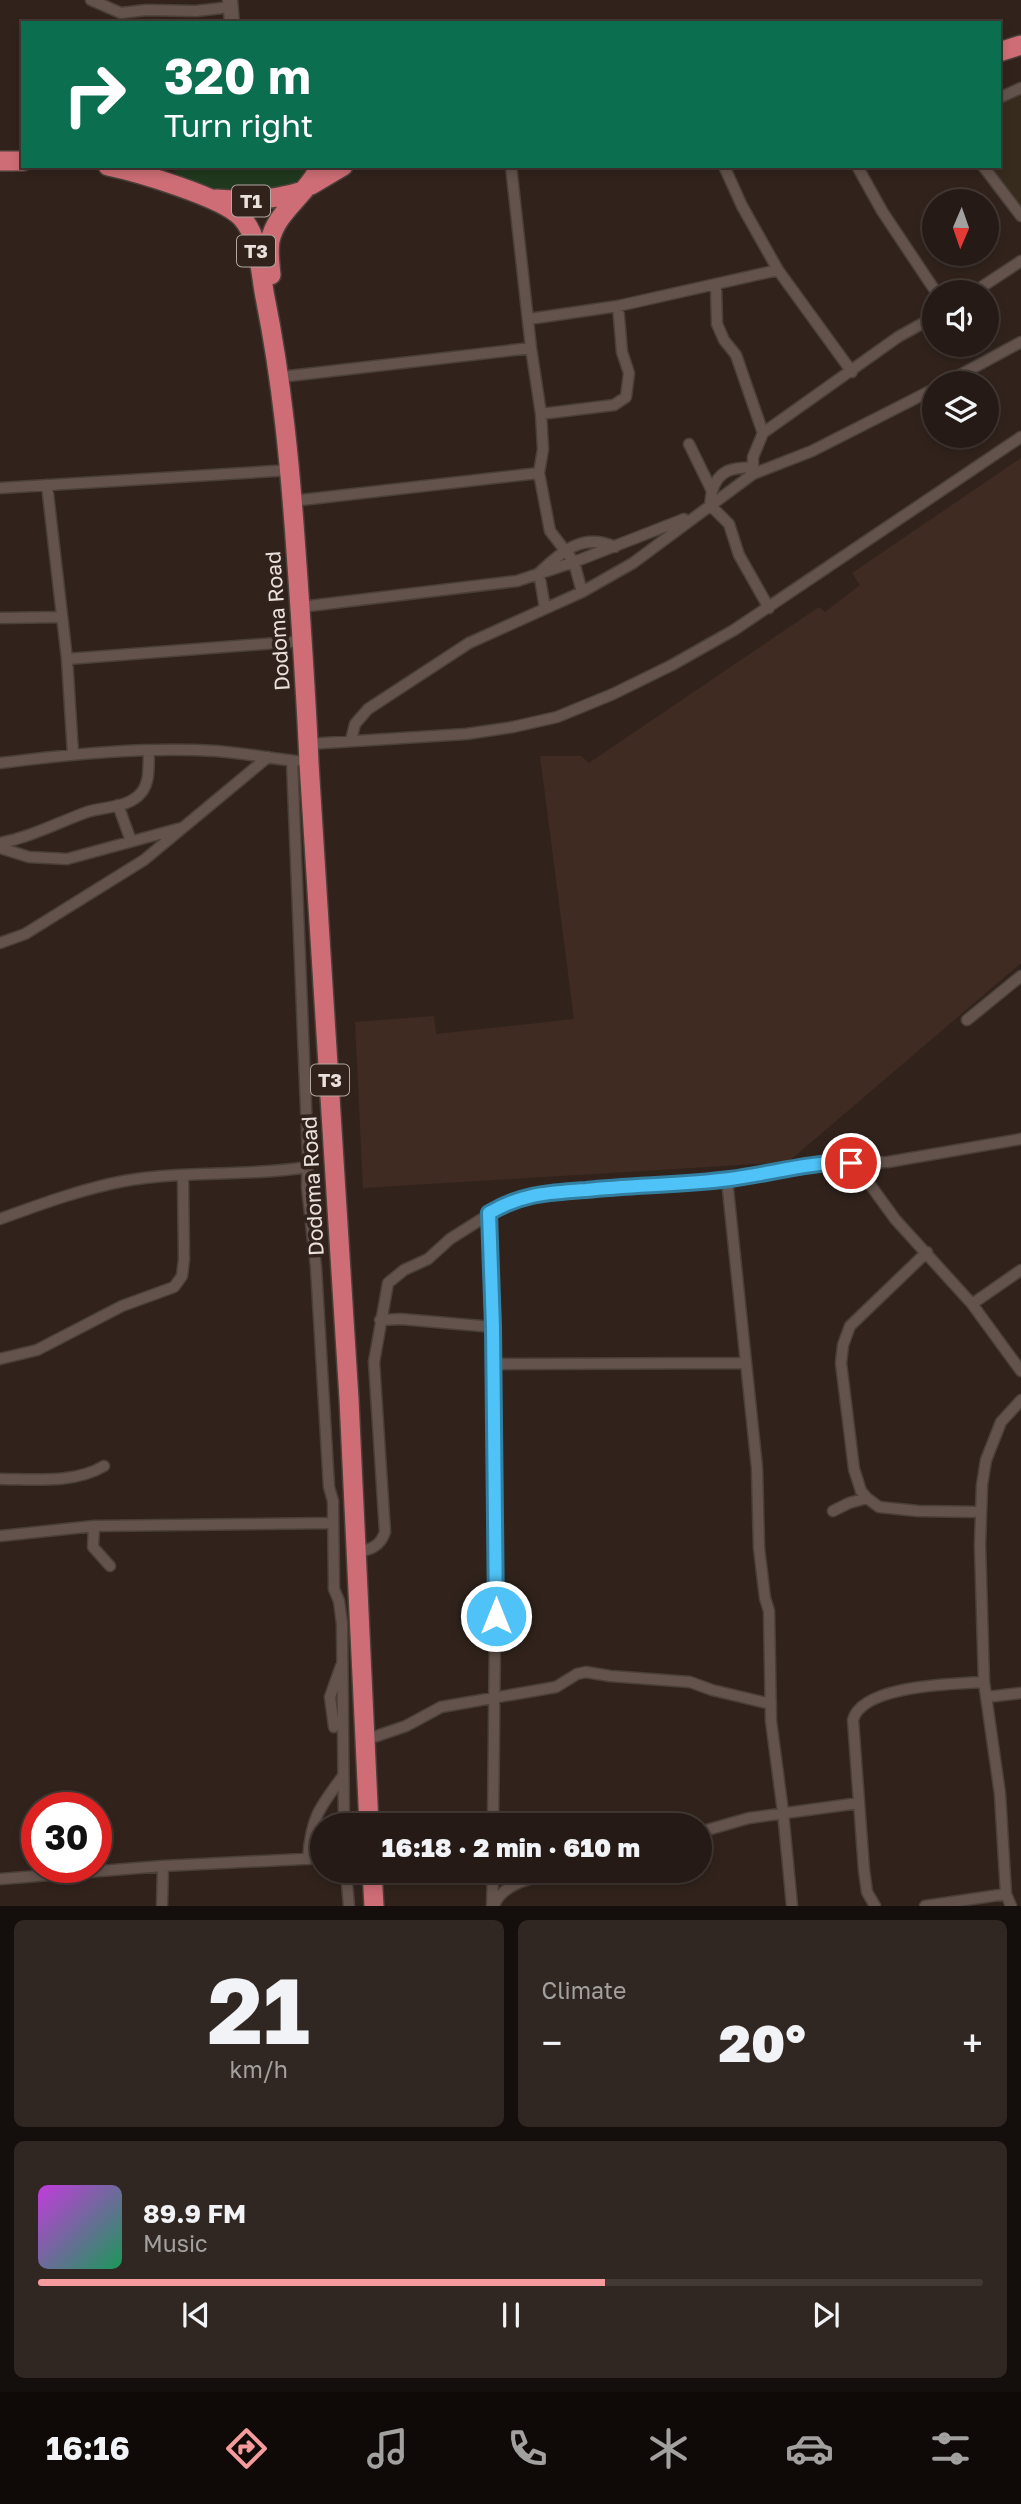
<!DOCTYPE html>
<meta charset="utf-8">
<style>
body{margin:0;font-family:"Golos Text",sans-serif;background:#312722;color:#f1f3f6;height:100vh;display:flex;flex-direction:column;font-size:26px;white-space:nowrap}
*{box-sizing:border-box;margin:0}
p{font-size:23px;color:#a3a1a0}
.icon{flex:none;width:38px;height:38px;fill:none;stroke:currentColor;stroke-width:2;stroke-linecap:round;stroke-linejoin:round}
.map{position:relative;height:1906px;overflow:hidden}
.panel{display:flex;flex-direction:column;gap:14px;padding:14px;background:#140e0c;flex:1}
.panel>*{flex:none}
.hud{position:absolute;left:21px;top:21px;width:980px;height:147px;border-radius:0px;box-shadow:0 4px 10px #0003,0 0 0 2px #423834;background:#0b6e4f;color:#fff;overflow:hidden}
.needle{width:46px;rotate:182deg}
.buttons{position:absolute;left:922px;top:189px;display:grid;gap:14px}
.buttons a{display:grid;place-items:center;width:77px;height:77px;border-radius:50%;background:#251a15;box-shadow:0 4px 10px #0003,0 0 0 2px #423834;font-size:35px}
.speed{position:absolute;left:21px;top:1792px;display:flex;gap:14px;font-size:35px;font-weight:700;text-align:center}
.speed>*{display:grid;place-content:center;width:91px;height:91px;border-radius:50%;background:#251a15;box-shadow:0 4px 10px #0003,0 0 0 2px #423834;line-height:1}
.speed .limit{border:10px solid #d22;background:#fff;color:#111}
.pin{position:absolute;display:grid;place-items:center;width:60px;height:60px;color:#fff;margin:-30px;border:4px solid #fff;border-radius:50%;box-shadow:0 2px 7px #0007}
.me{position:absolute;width:77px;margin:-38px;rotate:0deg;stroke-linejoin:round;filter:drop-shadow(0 0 5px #0008)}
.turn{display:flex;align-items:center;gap:24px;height:147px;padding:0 28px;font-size:32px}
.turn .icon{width:91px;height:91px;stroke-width:2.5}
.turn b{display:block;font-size:49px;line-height:60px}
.big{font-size:52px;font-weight:800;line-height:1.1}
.panel .tile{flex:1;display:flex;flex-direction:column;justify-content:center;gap:10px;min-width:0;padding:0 24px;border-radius:10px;background:#312722}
.panel .dial{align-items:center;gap:0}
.dial b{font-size:91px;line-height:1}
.song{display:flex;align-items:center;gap:21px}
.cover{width:84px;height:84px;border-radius:10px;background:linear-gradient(135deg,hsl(290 70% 55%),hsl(150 70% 35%))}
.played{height:7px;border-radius:4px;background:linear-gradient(90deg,#f59b9e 60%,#423834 60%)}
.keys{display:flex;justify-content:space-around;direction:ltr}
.heat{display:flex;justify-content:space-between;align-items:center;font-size:38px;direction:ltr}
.panel .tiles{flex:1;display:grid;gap:14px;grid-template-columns:1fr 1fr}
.tile:last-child{grid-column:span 2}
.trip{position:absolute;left:310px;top:1813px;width:402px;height:70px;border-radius:35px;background:#251a15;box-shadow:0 4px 10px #0003,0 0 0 2px #423834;font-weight:800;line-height:70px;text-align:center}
.tab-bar{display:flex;height:112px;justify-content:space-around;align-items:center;background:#0f0a08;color:#a3a1a0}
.tab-bar .icon{width:49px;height:49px}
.tab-bar .selected{color:#f59b9e}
.tab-bar b{font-size:32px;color:#f1f3f6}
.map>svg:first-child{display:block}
</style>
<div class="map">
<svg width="1021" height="1906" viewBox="0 0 1021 1906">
<rect width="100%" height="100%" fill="#31231c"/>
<path fill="#3f2b21" d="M1021 458V963L788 1162 363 1188 355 1022 434 1016 436 1034 574 1019 540 756H581L589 763 819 607 825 612 860 585 852 573Z"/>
<path fill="#372b1d" d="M1021 84V206L990 166H999V95Z"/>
<path fill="#20391e" d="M171 166H313L306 178 288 189 219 193 179 178Z"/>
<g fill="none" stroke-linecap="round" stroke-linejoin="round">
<g stroke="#4a3f39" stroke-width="13">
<path id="street" d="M91 0 121 13 146 10 196 11 231 7
M999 98 1021 88
M511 166 531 348 541 414 543 449 539 473 550 531 574 562 582 592
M724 166 742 206 778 270 852 372
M857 166 882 211 936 292
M983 166 1021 216
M716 285 717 324 724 340 736 355 763 433 753 457V474
M974 292 1021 261
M529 319 618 306 778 270
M280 377 531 348
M945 383 1021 342
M541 414 614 405 626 397 629 373 622 352 618 306
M763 433 898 337 934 317
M689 444 712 491 710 505 729 524 739 555 769 608
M47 485 67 659 73 754
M0 488 291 470
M712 491C719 469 732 468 753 467
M292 501 539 473
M300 607 517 581 574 562 684 519
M545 608 539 573C561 552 583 532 615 547
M0 618 61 617
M67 659 302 641
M351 740 355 724 368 709 469 643 582 592 633 563 753 474 812 451 934 389
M308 744 466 734 513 727 557 717 613 694 672 665 734 630 1021 437
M292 761 308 1157 307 1187 316 1267 329 1487 333 1501 334 1589 339 1601 342 1624 344 1825
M0 763C71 754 144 747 216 751 243 753 269 758 296 761
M118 805 131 841
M0 843C31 837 57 823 87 812 102 807 125 808 138 796 151 785 148 767 149 751
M0 848 29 857 67 859 181 828
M0 943 25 934 144 860 268 757
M967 1020 1021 976
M851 1163 888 1162 1021 1139
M727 1180 831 1162 851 1163 858 1168 895 1219 972 1304 1021 1371
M489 1213 493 1327
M0 1219C41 1204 82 1189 124 1181 185 1170 247 1177 308 1167
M927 1252 850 1326 843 1345 841 1363 854 1469 861 1491 867 1498 879 1507 918 1511 981 1512
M972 1304 1021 1270
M380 1320 401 1319 493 1327V1364L746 1363
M0 1359 37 1350 122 1306 174 1287 182 1276 184 1259 183 1176
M0 1479C33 1479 74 1484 104 1466
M833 1511 849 1503 867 1498
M94 1526 333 1523
M0 1536 94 1526 93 1547 110 1566
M355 1552C370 1550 380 1547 385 1532L374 1362 388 1283 404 1270 428 1259 450 1239 510 1201 562 1192 644 1184 727 1180 757 1468 759 1548 765 1598 769 1611 771 1721 783 1812 792 1906
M987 1697 1021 1693
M334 1727 330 1697 341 1666
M365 1740 406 1726 441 1707 556 1687 577 1674 586 1672 610 1676 690 1682 712 1690 771 1704
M493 1825 496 1536 493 1364
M700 1832 749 1818 859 1803
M308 1859C311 1818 319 1808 343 1776
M346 1871 349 1906
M0 1879 163 1866 322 1858
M162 1906 163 1866
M492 1906 493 1871
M494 1906C502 1881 539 1877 561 1871
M875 1906 867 1892 864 1870 853 1720C862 1685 954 1684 984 1682
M925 1906 1006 1894
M1011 1906 1006 1894 1000 1794 984 1682 980 1545 982 1485 986 1460 1001 1422 1021 1400"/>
</g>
<g stroke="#4a3f39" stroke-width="17">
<path id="secondary" d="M230 0 232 23"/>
</g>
<g stroke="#4a3f39" stroke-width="22">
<path id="highway" d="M999 52 1021 45
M0 161H23
M108 166C137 172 222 197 241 217 260 237 260 272 265 297 282 381 290 465 296 551 301 621 306 692 309 763L349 1399 369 1825
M311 185 343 166
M216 199C247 202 274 200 303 191
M271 275C270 264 268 252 270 241 276 211 308 194 320 166
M372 1871 374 1906"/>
</g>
<use href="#street" stroke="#63534c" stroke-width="10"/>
<use href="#secondary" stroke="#63534c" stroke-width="14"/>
<use href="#highway" stroke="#ce6d75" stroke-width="19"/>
</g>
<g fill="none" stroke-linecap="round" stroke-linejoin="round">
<g stroke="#337fa1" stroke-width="18">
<path id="route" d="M496 1616 493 1327 489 1213C523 1193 549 1193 586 1190 634 1185 683 1185 730 1179 770 1174 812 1161 851 1163"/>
</g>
<use href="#route" stroke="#4fc3f7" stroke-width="12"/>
</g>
<g text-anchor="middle" stroke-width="7" stroke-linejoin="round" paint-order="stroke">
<g fill="#31231c" stroke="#b2a7a2" stroke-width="2">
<rect x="232" y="185.5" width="38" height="31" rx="5"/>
<rect x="237" y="235.5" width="38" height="31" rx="5"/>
<rect x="311" y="1064.5" width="38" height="31" rx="5"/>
</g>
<g font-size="19" font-weight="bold" fill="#eae0dc">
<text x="251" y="208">T1</text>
<text x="256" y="258">T3</text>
<text x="330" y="1087">T3</text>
</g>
<g font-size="21" fill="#eae0dc" stroke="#31231c">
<text transform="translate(278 621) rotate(-94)" y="7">Dodoma Road</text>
<text transform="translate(313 1186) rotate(-93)" y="7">Dodoma Road</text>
</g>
</g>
</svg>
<div class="buttons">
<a><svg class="needle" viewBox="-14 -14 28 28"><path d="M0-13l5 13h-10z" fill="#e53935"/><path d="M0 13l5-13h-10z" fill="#a3a1a0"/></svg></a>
<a><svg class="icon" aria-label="sound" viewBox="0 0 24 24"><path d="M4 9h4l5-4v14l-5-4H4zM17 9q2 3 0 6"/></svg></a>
<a><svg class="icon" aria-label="layers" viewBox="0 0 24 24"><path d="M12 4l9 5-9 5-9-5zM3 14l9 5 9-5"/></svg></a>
</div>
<div class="speed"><div class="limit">30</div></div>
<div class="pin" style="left:851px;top:1163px;background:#d93025"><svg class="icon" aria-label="arrive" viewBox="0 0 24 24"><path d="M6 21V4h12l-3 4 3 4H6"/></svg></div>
<svg class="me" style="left:496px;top:1616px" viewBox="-20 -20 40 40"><circle r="17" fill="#4fc3f7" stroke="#fff" stroke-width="3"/><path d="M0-11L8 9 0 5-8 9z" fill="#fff"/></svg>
<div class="trip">16:18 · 2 min · 610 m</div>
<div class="hud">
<div class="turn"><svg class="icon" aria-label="right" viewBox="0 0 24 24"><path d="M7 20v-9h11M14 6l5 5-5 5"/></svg><div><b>320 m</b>Turn right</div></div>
</div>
</div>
<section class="panel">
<div class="tiles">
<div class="tile dial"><b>21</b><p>km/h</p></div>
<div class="tile"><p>Climate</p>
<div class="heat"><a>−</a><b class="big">20°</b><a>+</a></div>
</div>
<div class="tile">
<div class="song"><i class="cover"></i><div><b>89.9 FM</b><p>Music</p></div></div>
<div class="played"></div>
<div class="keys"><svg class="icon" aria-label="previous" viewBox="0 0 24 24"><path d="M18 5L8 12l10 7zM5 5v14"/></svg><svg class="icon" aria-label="pause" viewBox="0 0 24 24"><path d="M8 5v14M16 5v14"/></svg><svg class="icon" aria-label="next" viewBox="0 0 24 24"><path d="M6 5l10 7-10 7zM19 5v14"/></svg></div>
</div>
</div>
</section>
<nav class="tab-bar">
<b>16:16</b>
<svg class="icon selected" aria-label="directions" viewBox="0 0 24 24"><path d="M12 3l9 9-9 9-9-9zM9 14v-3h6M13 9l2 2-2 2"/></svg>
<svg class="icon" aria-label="music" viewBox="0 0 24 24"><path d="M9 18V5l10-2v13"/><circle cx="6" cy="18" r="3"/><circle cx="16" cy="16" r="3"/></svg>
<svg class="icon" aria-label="phone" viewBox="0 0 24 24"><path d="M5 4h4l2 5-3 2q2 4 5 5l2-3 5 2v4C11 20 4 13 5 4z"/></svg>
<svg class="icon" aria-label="climate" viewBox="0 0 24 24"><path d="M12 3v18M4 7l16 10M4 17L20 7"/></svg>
<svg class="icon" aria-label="car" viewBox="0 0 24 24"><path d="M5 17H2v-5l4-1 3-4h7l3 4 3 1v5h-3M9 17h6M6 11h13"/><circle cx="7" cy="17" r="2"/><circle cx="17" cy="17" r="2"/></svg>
<svg class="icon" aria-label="filters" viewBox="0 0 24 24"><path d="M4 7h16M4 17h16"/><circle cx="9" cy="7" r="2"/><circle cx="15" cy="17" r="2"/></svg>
</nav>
